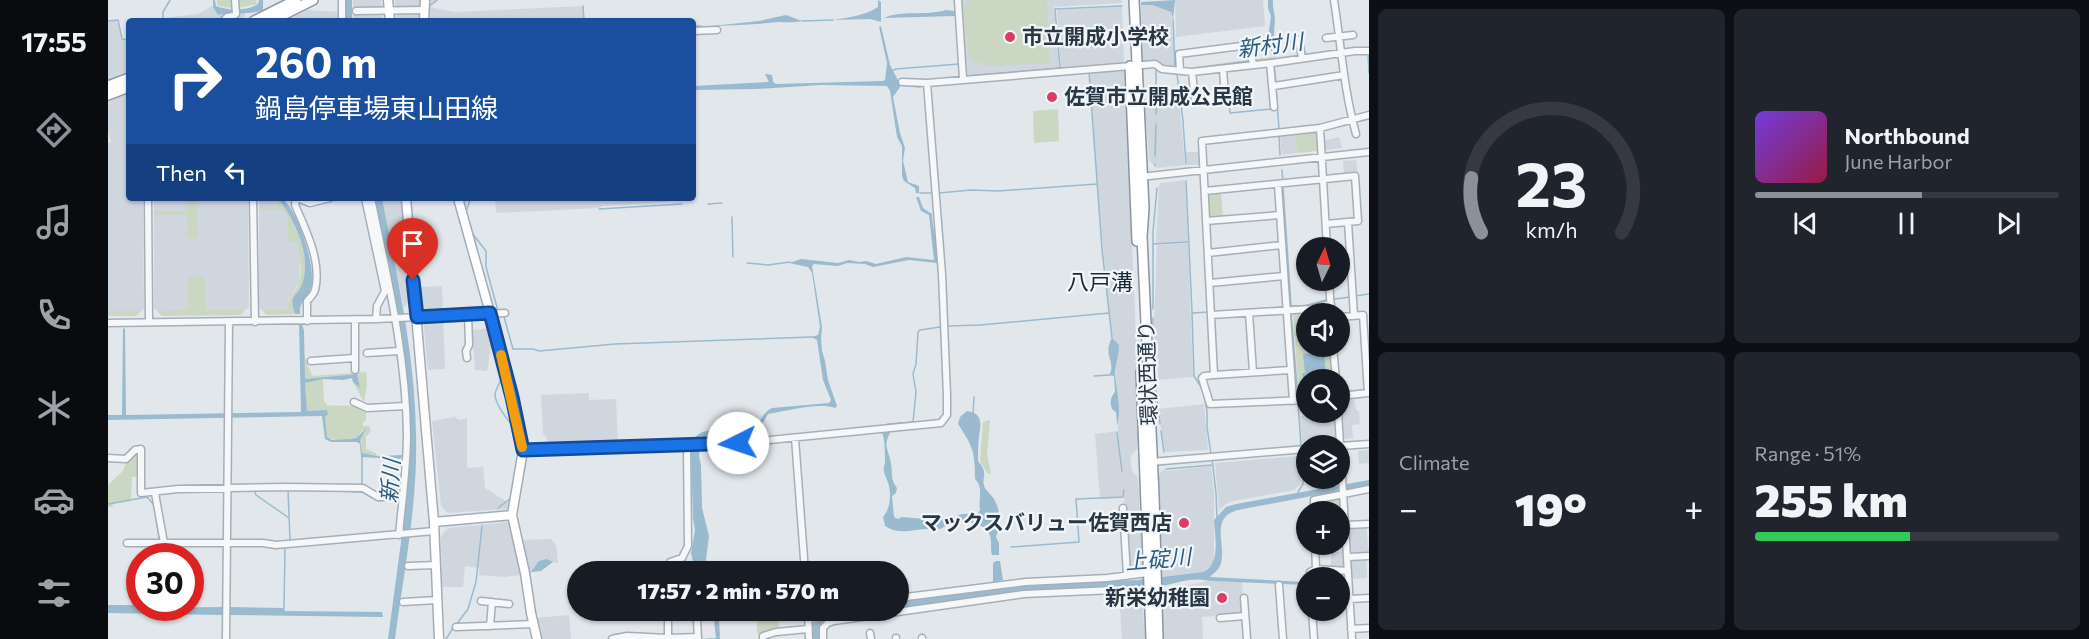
<!DOCTYPE html>
<meta charset="utf-8">
<style>
body{margin:0;font-family:Commissioner,"Noto Sans JP",sans-serif;background:#20242c;color:#f1f3f6;height:100vh;display:flex;flex-direction:column;font-size:22px;white-space:nowrap}
*{box-sizing:border-box;margin:0}
p{font-size:20px;color:#9ea1a6}
.icon{flex:none;width:33px;height:33px;fill:none;stroke:currentColor;stroke-width:2;stroke-linecap:round;stroke-linejoin:round}
.map{position:relative;flex:1;overflow:hidden}
.panel{display:flex;flex-direction:column;gap:9px;padding:9px;background:#0d0f14;width:720px}
.panel>*{flex:none}
.guide{position:absolute;left:18px;top:18px;width:570px;height:183px;border-radius:6px;box-shadow:0 2px 4px #0004;background:#1a4fa0;color:#fff;overflow:hidden}
.needle{width:39px;rotate:5deg}
.buttons{position:absolute;left:1188px;top:237px;display:grid;gap:12px}
.buttons a{display:grid;place-items:center;width:54px;height:54px;border-radius:50%;background:#171b24;box-shadow:0 2px 4px #0004;font-size:30px}
.speed{position:absolute;left:18px;top:543px;display:flex;gap:12px;font-size:30px;font-weight:700;text-align:center}
.speed>*{display:grid;place-content:center;width:78px;height:78px;border-radius:50%;background:#171b24;box-shadow:0 2px 4px #0004;line-height:1}
.speed .limit{border:9px solid #d22;background:#fff;color:#111}
.pin{position:absolute;display:grid;place-items:center;width:51px;height:51px;color:#fff;margin:-62px -26px;border-radius:50% 50% 50% 0;rotate:-45deg;box-shadow:0 0 6px #0007}
.pin .icon{rotate:45deg}
.me{position:absolute;width:66px;margin:-33px;rotate:266deg;stroke-linejoin:round;filter:drop-shadow(0 0 4px #0008)}
.turn{display:flex;align-items:center;gap:21px;height:126px;padding:0 30px;font-size:27px}
.turn .icon{width:78px;height:78px;stroke-width:2.5}
.turn b{display:block;font-size:42px;line-height:51px}
.then{display:flex;align-items:center;height:57px;padding:0 30px;background:#0003;gap:12px;font-size:22px}
.big{font-size:45px;font-weight:800;line-height:1.1}
.panel .tile{flex:1;display:flex;flex-direction:column;justify-content:center;gap:9px;min-width:0;padding:0 21px;border-radius:9px;background:#20242c}
.panel .dial{align-items:center;gap:0}
.dial svg{height:156px;overflow:visible;fill:none;stroke:#363941;stroke-width:7;stroke-linecap:round;text-anchor:middle}
.dial text{fill:#f1f3f6;stroke:none}
.song{display:flex;align-items:center;gap:18px}
.cover{width:72px;height:72px;border-radius:9px;background:linear-gradient(135deg,hsl(260 70% 55%),hsl(340 70% 35%))}
.played{height:6px;border-radius:3px;background:linear-gradient(90deg,#8c9099 55%,#363941 55%)}
.keys{display:flex;justify-content:space-around;direction:ltr}
.heat{display:flex;justify-content:space-between;align-items:center;font-size:33px;direction:ltr}
.charge{height:9px;border-radius:4px;background:linear-gradient(90deg,#34c759 51%,#363941 0)}
.panel .tiles{flex:1;display:grid;gap:9px;grid-template-columns:repeat(2,1fr)}
.trip{position:absolute;left:459px;top:561px;width:342px;height:60px;border-radius:30px;background:#171b24;box-shadow:0 2px 4px #0004;font-weight:800;line-height:60px;text-align:center}
main{display:flex;flex:1;min-height:0}
.tab-bar{display:flex;flex-direction:column;width:108px;justify-content:space-around;align-items:center;background:#090b0e;color:#9ea1a6}
.tab-bar .icon{width:42px;height:42px}
.tab-bar .current{color:#8c9099}
.tab-bar b{font-size:27px;color:#f1f3f6}
.map>svg:first-child{display:block}
</style>
<main>
<nav class="tab-bar">
<b>17:55</b>
<svg class="icon current" aria-label="directions" viewBox="0 0 24 24"><path d="M12 3l9 9-9 9-9-9zM9 14v-3h6M13 9l2 2-2 2"/></svg>
<svg class="icon" aria-label="music" viewBox="0 0 24 24"><path d="M9 18V5l10-2v13"/><circle cx="6" cy="18" r="3"/><circle cx="16" cy="16" r="3"/></svg>
<svg class="icon" aria-label="phone" viewBox="0 0 24 24"><path d="M5 4h4l2 5-3 2q2 4 5 5l2-3 5 2v4C11 20 4 13 5 4z"/></svg>
<svg class="icon" aria-label="climate" viewBox="0 0 24 24"><path d="M12 3v18M4 7l16 10M4 17L20 7"/></svg>
<svg class="icon" aria-label="car" viewBox="0 0 24 24"><path d="M5 17H2v-5l4-1 3-4h7l3 4 3 1v5h-3M9 17h6M6 11h13"/><circle cx="7" cy="17" r="2"/><circle cx="17" cy="17" r="2"/></svg>
<svg class="icon" aria-label="filters" viewBox="0 0 24 24"><path d="M4 7h16M4 17h16"/><circle cx="9" cy="7" r="2"/><circle cx="15" cy="17" r="2"/></svg>
</nav>
<div class="map">
<svg width="1261" height="639" viewBox="0 0 1261 639">
<rect width="100%" height="100%" fill="#e2e7ec"/>
<path fill="#d0d6de" d="M245 0H273L275 21H245Z
M287 0H331L322 7 346 12 475 6 476 21H289Z
M853 0H1014V3L946 7 951 67 858 75Z
M1067 0H1155L1157 26 1068 37Z
M1033 5H1044L1063 12 1067 66 1054 65 1050 62 1034 63Z
M104 6 108 11H137V17L129 21H56V18L90 14Z
M1014 7 1016 65 953 68 949 10Z
M199 10 232 12 233 21H177Z
M9 20 13 40 21 41V71L0 80V22Z
M1017 71 1031 412 1029 449 1022 457 1024 471 1030 478 1035 572 1021 574 1016 498 992 499 987 434 1010 431 1008 377 993 227 981 73Z
M1070 87 1077 165 1049 168 1041 161 1039 132 1035 103 1048 100 1049 89Z
M21 93V198H35L36 309 33 311H0V143L3 142 0 131V101Z
M1187 133 1189 153 1174 155 1172 135Z
M1231 137 1234 148 1216 150V141Z
M1078 152H1093V165H1079Z
M1248 160 1250 174 1236 175 1235 161Z
M1077 180 1080 242 1048 243 1051 185 1053 183Z
M46 198H80V211H46Z
M89 198H140L141 307 137 310H97V277L80 278V311H49L46 308V215H80L90 237Z
M151 198H167L171 207H151Z
M274 198H293L299 260 300 302 296 308Z
M387 198H561V202L495 206 491 208 388 213Z
M151 210H174L180 217V241L189 242 192 259 191 282 181 299V310H154L151 307Z
M1080 243 1085 377 1048 380 1046 325 1049 245Z
M334 286 337 369 320 370 312 287Z
M384 328 389 345 383 346 379 371 367 370 364 330Z
M481 393V400L508 399 510 445 440 446 439 437 435 434 433 395Z
M1246 397 1248 410 1251 411 1252 424 1244 425 1245 438 1235 439 1233 398Z
M1096 404 1100 450 1057 452 1050 409Z
M1227 414V440L1194 442 1192 416Z
M347 417 352 420 359 418V468L375 467 377 488 401 503 400 509 340 513 333 506 324 421Z
M1261 450V463L1251 464 1250 451Z
M1191 456 1193 484 1186 490 1121 502 1111 510 1107 463Z
M1103 466 1106 491V560L1103 567 1095 572 1053 577 1050 475 1056 469 1058 471Z
M1213 479H1231V485L1214 489Z
M399 522 409 528 413 540 443 539 448 545 450 563 439 561 422 574 396 577 371 575V568L357 566 355 587H334L333 536 340 528Z
M1258 526 1261 553 1243 555 1241 527Z
M1236 551V567L1235 569 1223 568V553Z
M1243 559H1258L1259 578 1244 579Z
M1100 581 1134 582 1136 612 1135 614 1094 617 1095 639H1055L1054 593 1059 590Z
M1011 591H1030L1034 596 1037 639H1014Z
M461 615 463 639H433L427 618Z"/>
<path fill="#cad7c2" d="M109 0H148L149 4C136 7 122 10 109 5Z
M861 0H939L941 63 880 66 861 58 855 5 861 3Z
M1246 47H1261V49L1167 61 1160 60 1085 70V67L1163 57 1168 58Z
M950 109 951 141 926 143 925 111Z
M1207 131 1209 133 1210 151 1189 153 1187 133Z
M1113 193 1115 218H1101L1100 197 1102 194Z
M80 198H89L90 238H80L79 215H46V211H79Z
M167 198H170C186 220 203 253 195 281 190 298 181 293 187 314L159 315 154 310H180C181 293 187 295 191 282 195 270 191 254 189 242H180V217L174 210H151V207H171Z
M495 198H558V199L495 201Z
M80 277H97V310H137L133 315 54 316 49 311 80 310Z
M1219 306 1220 313 1198 314V346L1222 347 1224 379 1198 380V384L1190 385 1185 312Z
M0 311H33L28 316H0Z
M196 355 204 376 258 372 259 385 256 402 245 382 252 388 249 374 197 379Z
M215 379 216 401 219 405C234 407 243 403 258 409V421L255 422V426H261L263 431 258 437V449L268 453 269 456 254 453 252 440 258 431 255 430C253 432 251 435 249 437 242 442 226 441 219 437L217 416 219 410 199 411 197 383Z
M882 420 879 454 883 474 879 473 872 461 875 422Z
M28 452 31 454 32 476 24 477 23 501 5 504 4 507H0V485L14 472 21 458Z
M1231 498 1233 512 1209 511V503L1212 501Z
M671 617V630L649 634V618Z"/>
<path fill="#99bacf" d="M105 0H107L108 6C120 11 139 11 150 4L151 0H155V10C140 16 125 11 110 15L105 7Z
M237 0H244V21H237Z
M770 0 773 2V22L762 19 725 20C742 17 756 16 770 7Z
M1067 0 1065 19 1063 12 1044 5H1033V2Z
M1160 0H1165C1164 7 1167 13 1167 19 1166 33 1165 45 1168 58L1163 55V42L1161 31 1163 16 1160 8Z
M838 10 846 11 849 13 847 16 776 18C792 10 819 16 838 10Z
M678 15 694 21C686 23 678 22 670 22 645 25 619 25 594 27L651 21Z
M773 26 782 65 791 82 792 87 785 97 792 133 797 148 795 161 800 182 811 186V193H808L807 188 796 181 794 176V146L789 137 782 91 779 86 713 85 648 89 585 90V86L661 82 657 74H658L664 75 665 82 668 84 775 81 777 80 779 63 771 27Z
M808 197H811L815 208 824 214C824 230 832 248 829 263L801 260 765 267 757 264 739 263 730 266 706 264 704 266 714 327 713 339 714 351 717 361 720 380 729 406 727 408C710 402 678 411 660 414L648 435 632 440H595L592 442 591 457 593 465 594 508 601 536 598 560 602 571H587L583 553 587 530 585 519 583 449C583 438 593 428 606 432 609 433 611 435 614 436 621 437 636 435 643 432 652 428 652 413 664 408L721 403 723 400 715 380 709 340 703 337 710 335 712 327 704 273 700 267 681 263 693 259 730 263 741 260 751 262 758 261 768 264 798 257 826 260 821 215 813 211Z
M170 198H174C177 201 181 205 183 209 193 224 210 273 202 290 198 300 191 302 192 314H187C180 292 190 299 195 281 203 252 186 220 170 198Z
M267 198H274C289 276 307 354 308 434 310 502 296 571 287 639H280L293 542 301 469 302 435 294 339Z
M191 324H194L196 331 197 379 249 374 252 388 245 382 244 378 235 380 215 379 197 383 199 411 219 410 220 414 217 417 219 437 224 440 244 439 248 438 259 428 252 440 254 453 269 456 295 455 292 459 253 457 252 444 249 442H223L217 439 214 416 0 420V415H14L15 328 17 329 18 415 193 412Z
M1004 338 1011 345C1011 355 1007 365 1007 373 1008 390 1014 409 1009 425L1008 412 1004 409C1002 402 1002 398 1007 392L1006 376 1001 375C1009 363 994 355 1004 338Z
M1216 352 1218 376 1195 378 1194 373H1197L1195 354Z
M859 411C875 413 873 424 871 436 870 444 870 453 870 461 882 475 872 477 877 488 879 492 884 495 886 499 893 511 893 525 888 537L891 543V555H884C882 549 884 542 882 536 879 523 856 521 845 523 841 524 836 527 832 529 828 530 823 529 818 529 804 530 790 535 777 526L775 517C783 508 784 491 779 480 778 477 776 474 776 471 775 468 777 464 777 461 777 453 777 440 774 432L783 431C774 447 781 449 783 464 785 475 782 479 789 488L788 493 784 496 786 517 790 519 794 517 818 519 831 516 841 519 854 514H869L872 510C870 498 876 488 867 479 867 451 865 447 850 424L852 417Z
M1261 480V485L1130 510C1100 518 1120 546 1112 566 1110 570 1105 574 1102 577L1198 582V585L1103 581C1083 576 1067 584 1048 587L916 592 791 609 790 602 916 585 1029 580 1095 572C1113 565 1107 535 1106 520L1118 507 1128 504Z
M439 559 445 562 433 571 423 572 431 561Z
M888 561H892L895 580 885 582V563Z
M0 605H31L32 608 115 607 114 615 0 613Z
M122 607 176 608 177 611 274 612 275 617 122 615Z
M605 611H697L698 615 611 618 612 639H591L608 638Z
M721 611 726 610 781 611C767 612 721 614 714 625 710 629 711 634 711 639H703L704 624 714 614Z"/>
<g fill="none" stroke-linecap="round" stroke-linejoin="round">
<path stroke="#99bacf" stroke-width="1.5" d="M475 6 476 21
M320 7 329 0
M0 21 10 20 14 39 21 40
M55 21V12L62 0
M694 21 725 20
M585 26H593
M1260 54 1261 73
M1146 61 1165 60
M1058 66 1067 67 1065 19
M1166 66 1168 82
M1048 68V114
M1074 68 1083 69 1141 61
M784 71 788 69 851 64
M1118 71 1120 89
M981 72 994 249 1004 338
M986 72 1009 71
M1069 74 1075 121 1078 164
M857 76 952 68 947 9 1014 6
M946 76 953 75
M918 78 939 76
M903 79H909
M867 82 881 81
M792 85 812 87
M1168 87 1171 130
M1120 92 1122 113 1163 109
M1171 135 1172 155
M1047 156 1048 124
M1047 166V164
M1174 170 1175 182
M1078 181 1084 312
M1175 187 1183 305
M812 193H823
M831 193 863 190 890 191 989 184
M600 204 614 203
M491 209 574 204
M358 211 363 198
M624 217 625 257
M364 233 378 251V267L390 311
M1046 244 1079 242
M639 263 660 265 682 262
M1247 296 1261 294
M1227 299 1242 297
M1180 306H1196L1218 300
M1045 309V232L1049 188
M1101 312 1084 313 1086 376 1095 390 1099 411V427L1103 454
M1105 312 1175 307
M1183 313 1190 398
M396 317 405 349H425L431 351 507 344 704 337
M1045 318V332
M840 326 872 325 1001 313
M1046 346V350
M1046 355V364
M1047 370V384
M394 376C393 382 388 388 387 394 387 405 400 420 407 429
M986 376 1002 375
M1048 391 1052 424
M1190 403 1193 446
M865 414 866 397
M780 424 805 422 808 392 805 374 808 364 810 332 812 330 832 327
M1053 431 1056 452
M1009 433 1014 471
M254 456V485
M1104 458 1108 493 1109 519
M1058 469 1104 465
M146 490 148 495 181 518
M182 490H180L182 540
M207 490 254 492 270 501 281 500
M86 492 115 491
M1190 492 1195 484 1193 450
M0 504 39 497 46 505 51 538
M390 508 403 498
M903 547 971 542 968 499 1015 497 1016 490
M176 608 177 549
M348 625 360 609 368 582 374 526
M338 639 345 628"/>
<g stroke="#a6afb7" stroke-width="9">
<path id="minor" d="M234 0V21
M850 0 855 79
M1226 0C1233 45 1236 91 1248 134
M248 11 315 10
M115 21 119 17 125 16 128 14 127 0
M585 31 609 30
M1218 38 1245 35
M1186 40H1191L1194 58
M1162 63 1166 107
M1072 70 1071 54 1141 45 1145 64
M1084 72 1087 100 1117 97 1115 69
M794 82 819 83
M1166 86 1236 75
M1212 128 1219 248
M1032 177 1261 152
M1170 185 1185 401
M1097 191 1247 176 1250 221 1218 224
M40 198 41 322
M145 198 147 322
M188 198 187 205C198 230 214 262 207 290 206 294 202 298 199 301V321
M189 198 202 203 222 198
M257 198 277 291 269 306 268 319
M263 198C279 276 298 354 299 434 299 468 294 501 291 535
M1098 221 1172 215
M1240 222 1246 316
M1100 253 1174 245
M1221 280 1223 314
M1102 283 1176 276
M1141 313 1145 372
M1103 315 1202 309 1223 304
M1232 317 1255 315 1260 393 1232 396
M0 323 268 319 397 313
M1225 346 1228 380
M259 353 291 351
M359 358 358 351 361 345 360 314
M203 361 246 358
M247 370V320
M1183 370 1106 375 1096 376 1094 378 1102 404 1198 400
M1106 375 1094 141 1212 128 1261 115
M246 402 259 408 297 406
M1230 412 1244 639
M687 438 697 572
M1232 446 1261 444
M415 450 611 445 833 423 839 415V395L834 274 819 83 1047 64 1054 69 1084 72 1164 63 1247 51H1261
M0 458 18 459 27 450 33 449V493L70 489 178 487 255 488 270 497 295 496
M1043 462 1198 449
M47 493 56 543
M1015 508 1019 576
M1206 512V500L1261 489
M1237 525 1261 524
M19 543H155L168 545 326 531
M1207 544 1208 569 1240 571
M1240 557 1261 556
M300 566 328 565
M558 572 562 562 574 558 580 546 579 446
M1201 578 1202 572 1208 569
M1171 585 1175 639
M790 598 918 582 999 578 1040 573
M1136 598 1139 639
M1242 599 1261 598
M373 601 401 604
M295 602 329 600
M700 610 701 639
M1204 610 1206 639
M561 613 585 617 589 619 590 639
M1112 618 1137 616
M701 619 714 610
M382 626 384 602
M348 627 425 624
M1243 629 1261 628
M762 633 763 639
M560 638 590 637
M788 638V639
M814 638V639
M118 639 121 322
M504 639 519 636 560 638V610
M655 639V636L668 632 700 629
M715 639V628L720 623 726 621 916 594 1029 589 1041 592"/>
</g>
<g stroke="#a0adb9" stroke-width="11">
<path id="major" d="M280 0 282 21
M316 21 317 0
M298 198 326 522 331 639
M350 198 382 313 404 397 415 450 404 515 417 573 423 613 429 639
M326 522 404 515"/>
</g>
<g stroke="#8896a4" stroke-width="12">
<path id="highway" d="M1026 0 1036 208 1034 237 1046 495 1050 639
M146 21 188 0
M163 21 205 0
M1022 66 1029 241
M0 86 21 78
M0 95 21 87
M1033 372 1043 639"/>
</g>
<use href="#minor" stroke="#f5f7f9" stroke-width="6"/>
<use href="#major" stroke="#fff" stroke-width="8"/>
<use href="#highway" stroke="#fff" stroke-width="9"/>
</g>
<g fill="none" stroke-linecap="round" stroke-linejoin="round">
<g stroke="#114b97" stroke-width="15">
<path id="route" d="M305 280 309 317 382 313 404 397 415 450 630 443"/>
</g>
<use href="#route" stroke="#1a73e8" stroke-width="10"/>
<path stroke="#f59e0b" stroke-width="10" d="M393 355 414 447"/>
</g>
<g fill="#dd3b68" stroke="#f2f6f9" stroke-width="2">
<circle cx="902" cy="37" r="6"/>
<circle cx="944" cy="97" r="6"/>
<circle cx="1076" cy="523" r="6"/>
<circle cx="1114" cy="598" r="6"/>
</g>
<g text-anchor="middle" stroke-width="4.5" stroke-linejoin="round" paint-order="stroke">
<g font-size="21" font-weight="bold" fill="#283746" stroke="#f2f6f9" text-anchor="start">
<text x="914" y="44">市立開成小学校</text>
<text x="956" y="104">佐賀市立開成公民館</text>
<text x="1064" y="530" text-anchor="end">マックスバリュー佐賀西店</text>
<text x="1102" y="605" text-anchor="end">新栄幼稚園</text>
</g>
<g font-size="21" fill="#283746" stroke="#f2f6f9">
<text transform="translate(1040 373) rotate(-92)" y="7">環状西通り</text>
</g>
<g font-size="22" font-style="italic" fill="#2d5c7e" stroke="#f2f6f9">
<text transform="translate(1162 45) rotate(-7)" y="8">新村川</text>
<text transform="translate(282 481) rotate(-86)" y="8">新川</text>
<text transform="translate(1050 559) rotate(-5)" y="8">上碇川</text>
</g>
<g font-size="22" fill="#1a2737" stroke="#f2f6f9">
<text x="992" y="290">八戸溝</text>
</g>
</g>
</svg>
<div class="buttons">
<a><svg class="needle" viewBox="-14 -14 28 28"><path d="M0-13l5 13h-10z" fill="#e53935"/><path d="M0 13l5-13h-10z" fill="#9ea1a6"/></svg></a>
<a><svg class="icon" aria-label="sound" viewBox="0 0 24 24"><path d="M4 9h4l5-4v14l-5-4H4zM17 9q2 3 0 6"/></svg></a>
<a><svg class="icon" aria-label="search" viewBox="0 0 24 24"><circle cx="10" cy="10" r="6"/><path d="M15 15l6 6"/></svg></a>
<a><svg class="icon" aria-label="layers" viewBox="0 0 24 24"><path d="M12 4l9 5-9 5-9-5zM3 14l9 5 9-5"/></svg></a>
<a>+</a>
<a>−</a>
</div>
<div class="speed"><div class="limit">30</div></div>
<div class="pin" style="left:305px;top:280px;background:#d93025"><svg class="icon" aria-label="arrive" viewBox="0 0 24 24"><path d="M6 21V4h12l-3 4 3 4H6"/></svg></div>
<svg class="me" style="left:630px;top:443px" viewBox="-20 -20 40 40"><circle r="19" fill="#fff"/><path d="M0-13L10 11 0 6-10 11z" fill="#1a73e8"/></svg>
<div class="trip">17:57 · 2 min · 570 m</div>
<div class="guide">
<div class="turn"><svg class="icon" aria-label="right" viewBox="0 0 24 24"><path d="M7 20v-9h11M14 6l5 5-5 5"/></svg><div><b>260 m</b>鍋島停車場東山田線</div></div>
<div class="then">Then<svg class="icon" aria-label="left" viewBox="0 0 24 24"><path d="M17 20v-9H6M10 6l-5 5 5 5"/></svg></div>
</div>
</div>
<section class="panel">
<div class="tiles">
<div class="tile dial"><svg viewBox="0 0 100 80">
<path d="M14 69A42 42 0 1 1 86 69"/>
<path d="M14 69A42 42 0 0 1 9 41" stroke="#8c9099"/>
<text x="50" y="56" font-size="32" font-weight="700">23</text>
<text x="50" y="72" font-size="11">km/h</text>
</svg></div>
<div class="tile">
<div class="song"><i class="cover"></i><div><b>Northbound</b><p>June Harbor</p></div></div>
<div class="played"></div>
<div class="keys"><svg class="icon" aria-label="previous" viewBox="0 0 24 24"><path d="M18 5L8 12l10 7zM5 5v14"/></svg><svg class="icon" aria-label="pause" viewBox="0 0 24 24"><path d="M8 5v14M16 5v14"/></svg><svg class="icon" aria-label="next" viewBox="0 0 24 24"><path d="M6 5l10 7-10 7zM19 5v14"/></svg></div>
</div>
<div class="tile"><p>Climate</p>
<div class="heat"><a>−</a><b class="big">19°</b><a>+</a></div>
</div>
<div class="tile"><p>Range · 51%</p><b class="big">255 km</b><div class="charge"></div></div>
</div>
</section>
</main>
